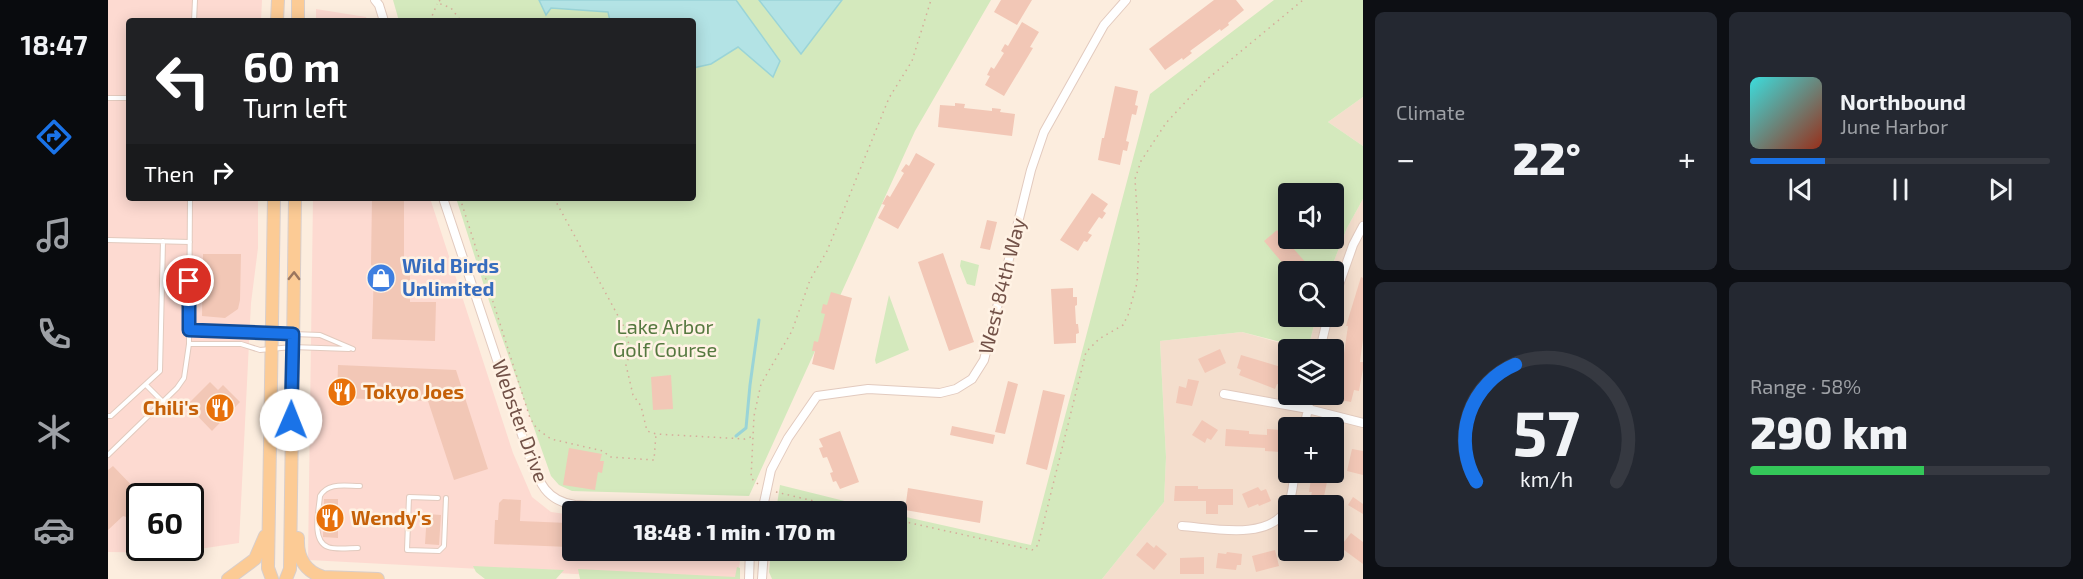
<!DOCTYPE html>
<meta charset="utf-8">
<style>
body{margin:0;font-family:"Exo 2",sans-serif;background:#242831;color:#f1f3f6;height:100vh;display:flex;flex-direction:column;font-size:22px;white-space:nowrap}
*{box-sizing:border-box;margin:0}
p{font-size:20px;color:#9ea1a6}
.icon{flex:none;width:33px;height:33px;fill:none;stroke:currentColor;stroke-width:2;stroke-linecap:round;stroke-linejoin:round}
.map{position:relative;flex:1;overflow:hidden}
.panel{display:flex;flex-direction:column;gap:12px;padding:12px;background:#0d0f14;width:720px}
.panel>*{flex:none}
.guide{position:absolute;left:18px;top:18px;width:570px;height:183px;border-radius:6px;box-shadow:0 3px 15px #0003;background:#202124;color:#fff;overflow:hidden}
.controls{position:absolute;left:1170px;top:183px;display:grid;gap:12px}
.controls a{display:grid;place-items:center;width:66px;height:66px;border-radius:6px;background:#171b24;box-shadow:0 3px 15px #0003;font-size:30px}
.speed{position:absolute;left:18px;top:483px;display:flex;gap:12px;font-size:30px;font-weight:700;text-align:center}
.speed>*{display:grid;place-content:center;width:78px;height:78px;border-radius:50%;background:#171b24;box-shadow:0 3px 15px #0003;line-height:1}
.speed .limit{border:3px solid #111;border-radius:9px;background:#fff;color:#111}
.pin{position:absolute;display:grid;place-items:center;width:51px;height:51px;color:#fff;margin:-26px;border:3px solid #fff;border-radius:50%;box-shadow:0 2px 6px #0007}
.me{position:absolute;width:66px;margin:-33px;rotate:1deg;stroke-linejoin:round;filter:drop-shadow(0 0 4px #0008)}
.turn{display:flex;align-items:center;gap:21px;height:126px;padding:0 18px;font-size:27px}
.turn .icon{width:78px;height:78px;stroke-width:2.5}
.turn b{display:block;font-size:42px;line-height:51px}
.then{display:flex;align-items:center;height:57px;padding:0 18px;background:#0003;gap:12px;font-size:22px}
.big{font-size:45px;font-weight:800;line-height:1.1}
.panel .widget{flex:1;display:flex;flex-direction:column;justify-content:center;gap:9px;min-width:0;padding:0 21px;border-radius:9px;background:#242831}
.panel .dial{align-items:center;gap:0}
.dial svg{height:156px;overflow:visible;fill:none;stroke:#363941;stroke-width:7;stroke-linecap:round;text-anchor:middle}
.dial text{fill:#f1f3f6;stroke:none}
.song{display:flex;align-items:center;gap:18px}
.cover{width:72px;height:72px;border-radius:9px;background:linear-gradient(135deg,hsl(180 70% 55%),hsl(10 70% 35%))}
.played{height:6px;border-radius:3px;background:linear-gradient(90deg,#1a73e8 25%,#363941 25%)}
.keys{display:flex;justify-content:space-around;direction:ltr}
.heat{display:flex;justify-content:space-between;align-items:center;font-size:33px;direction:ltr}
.charge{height:9px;border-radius:4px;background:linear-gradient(90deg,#34c759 58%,#363941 0)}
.panel .tiles{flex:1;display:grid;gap:12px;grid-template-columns:repeat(2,1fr)}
.trip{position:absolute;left:454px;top:501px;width:345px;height:60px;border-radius:6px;background:#171b24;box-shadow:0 3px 15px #0003;font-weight:800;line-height:60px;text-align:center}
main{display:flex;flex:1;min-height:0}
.menu{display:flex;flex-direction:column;width:108px;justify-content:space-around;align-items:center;background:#090b0e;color:#9ea1a6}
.menu .icon{width:42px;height:42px}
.menu .active{color:#1a73e8}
.menu b{font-size:27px;color:#f1f3f6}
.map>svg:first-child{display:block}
</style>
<main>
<nav class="menu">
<b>18:47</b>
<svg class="icon active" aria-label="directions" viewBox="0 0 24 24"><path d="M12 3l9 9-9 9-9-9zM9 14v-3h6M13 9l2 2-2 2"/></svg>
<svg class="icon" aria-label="music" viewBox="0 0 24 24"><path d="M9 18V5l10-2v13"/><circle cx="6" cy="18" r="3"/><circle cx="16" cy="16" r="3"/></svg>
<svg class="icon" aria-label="phone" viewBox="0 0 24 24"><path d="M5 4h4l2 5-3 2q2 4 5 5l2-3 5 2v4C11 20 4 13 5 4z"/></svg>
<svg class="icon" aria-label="climate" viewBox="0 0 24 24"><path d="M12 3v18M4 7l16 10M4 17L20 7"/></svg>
<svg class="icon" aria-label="car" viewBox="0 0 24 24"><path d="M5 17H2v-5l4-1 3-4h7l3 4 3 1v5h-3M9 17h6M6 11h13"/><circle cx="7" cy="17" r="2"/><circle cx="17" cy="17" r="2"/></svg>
</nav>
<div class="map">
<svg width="1255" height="579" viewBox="0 0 1255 579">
<rect width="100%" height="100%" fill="#fcedde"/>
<path fill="#f4decd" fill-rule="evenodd" d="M1255 97V146L1220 122Z
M1255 199V579H994L1056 502 1058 457 1052 341 1134 332 1194 349 1180 350V394H1226V350L1200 349 1208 317 1226 316V272L1222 271 1239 228ZM1180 428H1226V472H1180ZM1180 506H1226V550H1180Z"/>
<path fill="#fddad1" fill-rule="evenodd" d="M0 0H154L153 21H21V198H150V248L143 303 131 543 65 553 0 552ZM32 496H82V548H32Z
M208 9 258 17 260 21H208Z
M205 198H322L405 453 424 497 443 512 465 515V550L633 551 630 579H564L200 560Z"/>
<path fill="#d4e9bd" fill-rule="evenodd" d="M285 0H883L807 131 641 496 464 491 451 485 443 476 380 298 348 198H585V21H291Z
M1166 0H1255V97L1220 122 1255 146V199L1239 228 1222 271 1180 272V316L1208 317 1200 349 1134 332 1052 341 1058 457 1056 502 994 579H664L661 572 663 551 789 550V515L923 545 1042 94ZM1180 194H1226V238H1180Z
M853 260 871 265 867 286 859 284 852 266Z
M781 295 801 350 768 364 767 360Z
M672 485 777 511H668Z
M365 566 456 570 448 579H377L368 572Z
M629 567 632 568V579H472L470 569 627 577Z"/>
<path fill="#b3e3e5" stroke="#9ad4d7" stroke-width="1.5" d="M431 0H628L672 61 665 77 630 47 603 64 585 68V21H502L500 12 443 8 438 15Z
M651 0H734L693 54Z"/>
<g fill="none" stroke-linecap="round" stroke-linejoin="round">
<path stroke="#9ad4d7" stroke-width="3" d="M628 436 638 428 642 385 651 320"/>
</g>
<path fill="#f2c7b6" d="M893 0H924L909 25 886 12Z
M1106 0H1128L1136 10 1120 23 1121 25 1113 31 1112 29 1082 51 1084 53 1075 60 1074 58 1057 70 1041 49Z
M914 22 931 32 922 47 925 48 896 96 877 85 882 76 879 75 883 67 886 69 896 53 893 51 897 44 900 46Z
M1007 86 1030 91 1027 105 1030 106 1028 115 1024 114 1018 141 1021 142 1019 151 1015 150 1012 165 990 160 994 138H996Z
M847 103 857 104 856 108 884 111V108L893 109 892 112 907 114 904 136 830 127 832 105 847 106Z
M808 153 827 164 790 229 770 218 777 205 774 204 779 195 782 197 796 173 793 171 798 164 801 166Z
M984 193 1000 204 995 211 998 213 994 219 991 217 980 233 984 235 979 242 976 241 970 251 952 240Z
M264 198H296V267H302V302H328L327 341 264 339 266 267 263 265Z
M879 220 889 222 882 250 872 248Z
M1169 230 1200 265 1192 272H1182L1156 241Z
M835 253 866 342 841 351 810 262Z
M95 254H133L132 300 130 309 117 318 94 316Z
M1253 277 1255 278V339L1252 362H1255V369L1251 391 1246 390 1243 402 1228 399 1233 371H1228L1229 359 1235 360 1240 326H1238Z
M965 288V297H969V305L967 306 968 324H970L971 333 968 334V343L946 344 943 289Z
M723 292 744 298 726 370 704 364 707 351H704L706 341 710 342 717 314 713 313 715 304 719 305Z
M1112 349 1118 363 1097 373 1090 359Z
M1133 355 1180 369V387L1169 384 1167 389 1131 375 1133 370 1129 368Z
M230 365 348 370 380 469 346 480 320 401 229 398Z
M563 375 565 409 545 410 543 377Z
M1080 379 1091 381 1084 406 1068 403 1071 386 1078 388Z
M900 381 910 384 897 434 887 432Z
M102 382 110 390 115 385 132 402 104 431 79 405Z
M935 390 957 395 939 470 918 464Z
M1094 420 1110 430 1103 440 1099 438 1097 443 1084 435Z
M844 426 887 435 885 444 842 435Z
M1118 429 1141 431V434L1159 435V429L1173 430 1172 452 1157 451V448L1117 446Z
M732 431 751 482 732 489 728 481 725 482 722 473 725 472 719 457 715 458 711 448 715 447 711 439Z
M461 448 494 454 492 461H496L494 473 490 472 487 490 455 485Z
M1244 449 1255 451V475L1239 471Z
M5 466 32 494V521L15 516 0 530V470Z
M1207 472H1221L1214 506H1200L1204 492H1201L1203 479 1206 480Z
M1067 486H1090V489H1125V505H1110V514H1098V501H1066Z
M1150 487 1153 491 1158 489 1163 501 1151 506 1150 504 1140 508 1134 494Z
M800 488 875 501 872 523 797 510Z
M1245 497 1255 504V514L1240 505Z
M216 499H230V538L215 537Z
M395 499 413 500 412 521 460 523 461 547 386 544 387 520H390L391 503Z
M319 514 333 515 331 545 317 544Z
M1243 533 1255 542V564L1232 547Z
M1039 542 1046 548 1048 545 1059 554 1046 570 1028 555Z
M1167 550 1171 566 1148 572 1144 556Z
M1119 552 1134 554 1133 565H1129L1128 570 1108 568 1110 553 1118 554Z
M1096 557V574H1072V558Z"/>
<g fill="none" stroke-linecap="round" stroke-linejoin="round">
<g stroke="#e2cabe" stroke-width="6">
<path id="lane" d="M86 21 87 0
M0 98H21
M0 240 82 242
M81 330 212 335 245 349
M81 344H133L152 350 184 347 241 349
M38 385 55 402
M0 416H3L52 371 55 241
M0 455 69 388 76 378 81 344 82 198
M330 498 301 497 299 550 331 551 336 546 338 498
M250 548C241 548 228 550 220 547 203 541 211 510 212 496 220 482 237 486 252 486"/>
</g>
<g stroke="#e2cabe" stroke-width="10">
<path id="street" d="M267 0 271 5 276 21
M335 198 420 453C430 479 436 501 467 505L594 512
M1226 299 1245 245 1255 226
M1212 350 1220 316
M1116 394 1200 409 1255 423
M1196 428 1203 394
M654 512 663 470 680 438 709 396 760 389 832 393 848 389 864 379 876 360 923 170 936 132 996 25 1018 0
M1074 526C1104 528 1160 541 1179 509 1184 499 1185 484 1187 472
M641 579 642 550
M654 579 656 550"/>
</g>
<g stroke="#d8cecb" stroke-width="14">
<path id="primary" d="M169 21 170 0
M190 21V0
M190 538C189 557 196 571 215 577L270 579
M120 579 147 559 157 536
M164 579 160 568 166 198
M178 579 182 569 187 198"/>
</g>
<path stroke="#d6ab9a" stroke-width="1.5" stroke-dasharray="1.5 4.5" stroke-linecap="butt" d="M332 0 330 3 343 8 353 21
M322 21 329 4
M352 198 422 418 429 429 443 439 495 451 502 457 546 460 548 434
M446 198 515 325 523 351 518 365 525 395 533 406 539 431 548 434 637 439 643 437
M650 484 643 478 646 416 653 384 684 331 702 280 719 251 781 98 804 61 823 0
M668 492 752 512
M789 520 924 550 930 545 978 352 991 339 1015 325 1020 315 1029 283 1031 242 1027 179 1033 161 1058 123 1097 81 1195 0"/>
<use href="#lane" stroke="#fff" stroke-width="4"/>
<use href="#street" stroke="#fff" stroke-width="8"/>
<use href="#primary" stroke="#fccb95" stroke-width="12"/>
</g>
<defs><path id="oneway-chevron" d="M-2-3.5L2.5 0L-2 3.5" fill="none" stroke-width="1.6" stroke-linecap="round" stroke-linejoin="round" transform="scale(1.5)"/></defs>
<use stroke="#9b765e" href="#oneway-chevron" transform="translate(186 276) rotate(-89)"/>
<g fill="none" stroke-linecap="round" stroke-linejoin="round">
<g stroke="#114b97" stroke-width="15">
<path id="route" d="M81 281V330L185 334 183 420"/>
</g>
<use href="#route" stroke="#1a73e8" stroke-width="10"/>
</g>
<defs>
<g id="shop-disc" transform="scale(1.5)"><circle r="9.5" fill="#3f7fe0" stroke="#fff2e4"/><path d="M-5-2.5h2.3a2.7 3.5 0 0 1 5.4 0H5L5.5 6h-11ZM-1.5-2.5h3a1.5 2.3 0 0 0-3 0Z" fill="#fff"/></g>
<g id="restaurant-disc" transform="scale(1.5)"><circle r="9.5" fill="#e8710a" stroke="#fff2e4"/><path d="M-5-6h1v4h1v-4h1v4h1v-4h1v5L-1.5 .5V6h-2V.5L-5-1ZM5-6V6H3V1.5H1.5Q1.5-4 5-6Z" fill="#fff"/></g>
</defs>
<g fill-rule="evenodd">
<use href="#shop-disc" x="273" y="278"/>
<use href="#restaurant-disc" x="234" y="392"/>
<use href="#restaurant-disc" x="112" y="408"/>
<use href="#restaurant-disc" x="222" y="518"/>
</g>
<g text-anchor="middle" stroke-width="5" stroke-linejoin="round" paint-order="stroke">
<g font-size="20" font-weight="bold" fill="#366cbe" stroke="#fff2e4" text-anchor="start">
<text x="294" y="273">Wild Birds<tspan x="294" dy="23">Unlimited</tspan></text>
</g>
<g font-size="20" fill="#725147" stroke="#fff2e4">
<text transform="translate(894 286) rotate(-76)" y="7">West 84th Way</text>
<text transform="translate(412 421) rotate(70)" y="7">Webster Drive</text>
</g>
<g font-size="20" fill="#55783f" stroke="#fff2e4">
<text x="557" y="334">Lake Arbor<tspan x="557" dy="23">Golf Course</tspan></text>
</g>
<g font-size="20" font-weight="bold" fill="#c56008" stroke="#fff2e4" text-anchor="start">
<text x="255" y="399">Tokyo Joes</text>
<text x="91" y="415" text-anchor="end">Chili's</text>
<text x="243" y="525">Wendy's</text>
</g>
</g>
</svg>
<div class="controls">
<a><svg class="icon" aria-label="sound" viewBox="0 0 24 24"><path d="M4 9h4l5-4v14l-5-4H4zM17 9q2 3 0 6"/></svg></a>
<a><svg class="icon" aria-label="search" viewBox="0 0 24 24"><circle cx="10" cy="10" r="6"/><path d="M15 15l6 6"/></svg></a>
<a><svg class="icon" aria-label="layers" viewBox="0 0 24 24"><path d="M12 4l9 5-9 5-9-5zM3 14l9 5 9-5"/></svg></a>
<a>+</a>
<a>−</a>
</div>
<div class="speed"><div class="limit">60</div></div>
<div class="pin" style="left:81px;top:281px;background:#d93025"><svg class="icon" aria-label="arrive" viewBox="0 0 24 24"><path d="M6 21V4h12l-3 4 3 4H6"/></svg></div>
<svg class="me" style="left:183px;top:420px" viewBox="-20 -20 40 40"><circle r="19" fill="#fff"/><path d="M0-13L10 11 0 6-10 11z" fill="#1a73e8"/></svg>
<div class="trip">18:48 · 1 min · 170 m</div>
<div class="guide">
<div class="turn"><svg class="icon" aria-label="left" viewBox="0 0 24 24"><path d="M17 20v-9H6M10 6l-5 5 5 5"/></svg><div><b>60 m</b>Turn left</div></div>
<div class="then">Then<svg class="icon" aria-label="right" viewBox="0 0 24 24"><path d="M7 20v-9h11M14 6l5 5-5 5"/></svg></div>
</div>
</div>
<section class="panel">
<div class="tiles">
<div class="widget"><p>Climate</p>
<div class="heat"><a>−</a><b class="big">22°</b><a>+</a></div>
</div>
<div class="widget">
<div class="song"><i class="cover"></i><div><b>Northbound</b><p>June Harbor</p></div></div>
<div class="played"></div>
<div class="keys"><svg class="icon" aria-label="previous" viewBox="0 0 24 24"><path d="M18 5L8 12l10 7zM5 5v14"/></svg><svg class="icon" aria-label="pause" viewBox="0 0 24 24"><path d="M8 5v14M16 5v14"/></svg><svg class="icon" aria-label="next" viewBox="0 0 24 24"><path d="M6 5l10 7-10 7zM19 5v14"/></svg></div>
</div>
<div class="widget dial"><svg viewBox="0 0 100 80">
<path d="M14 69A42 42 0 1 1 86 69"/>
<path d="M14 69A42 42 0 0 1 34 9" stroke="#1a73e8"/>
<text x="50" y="56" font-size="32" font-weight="700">57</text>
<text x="50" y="72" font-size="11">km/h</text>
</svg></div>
<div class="widget"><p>Range · 58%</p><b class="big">290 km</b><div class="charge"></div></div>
</div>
</section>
</main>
